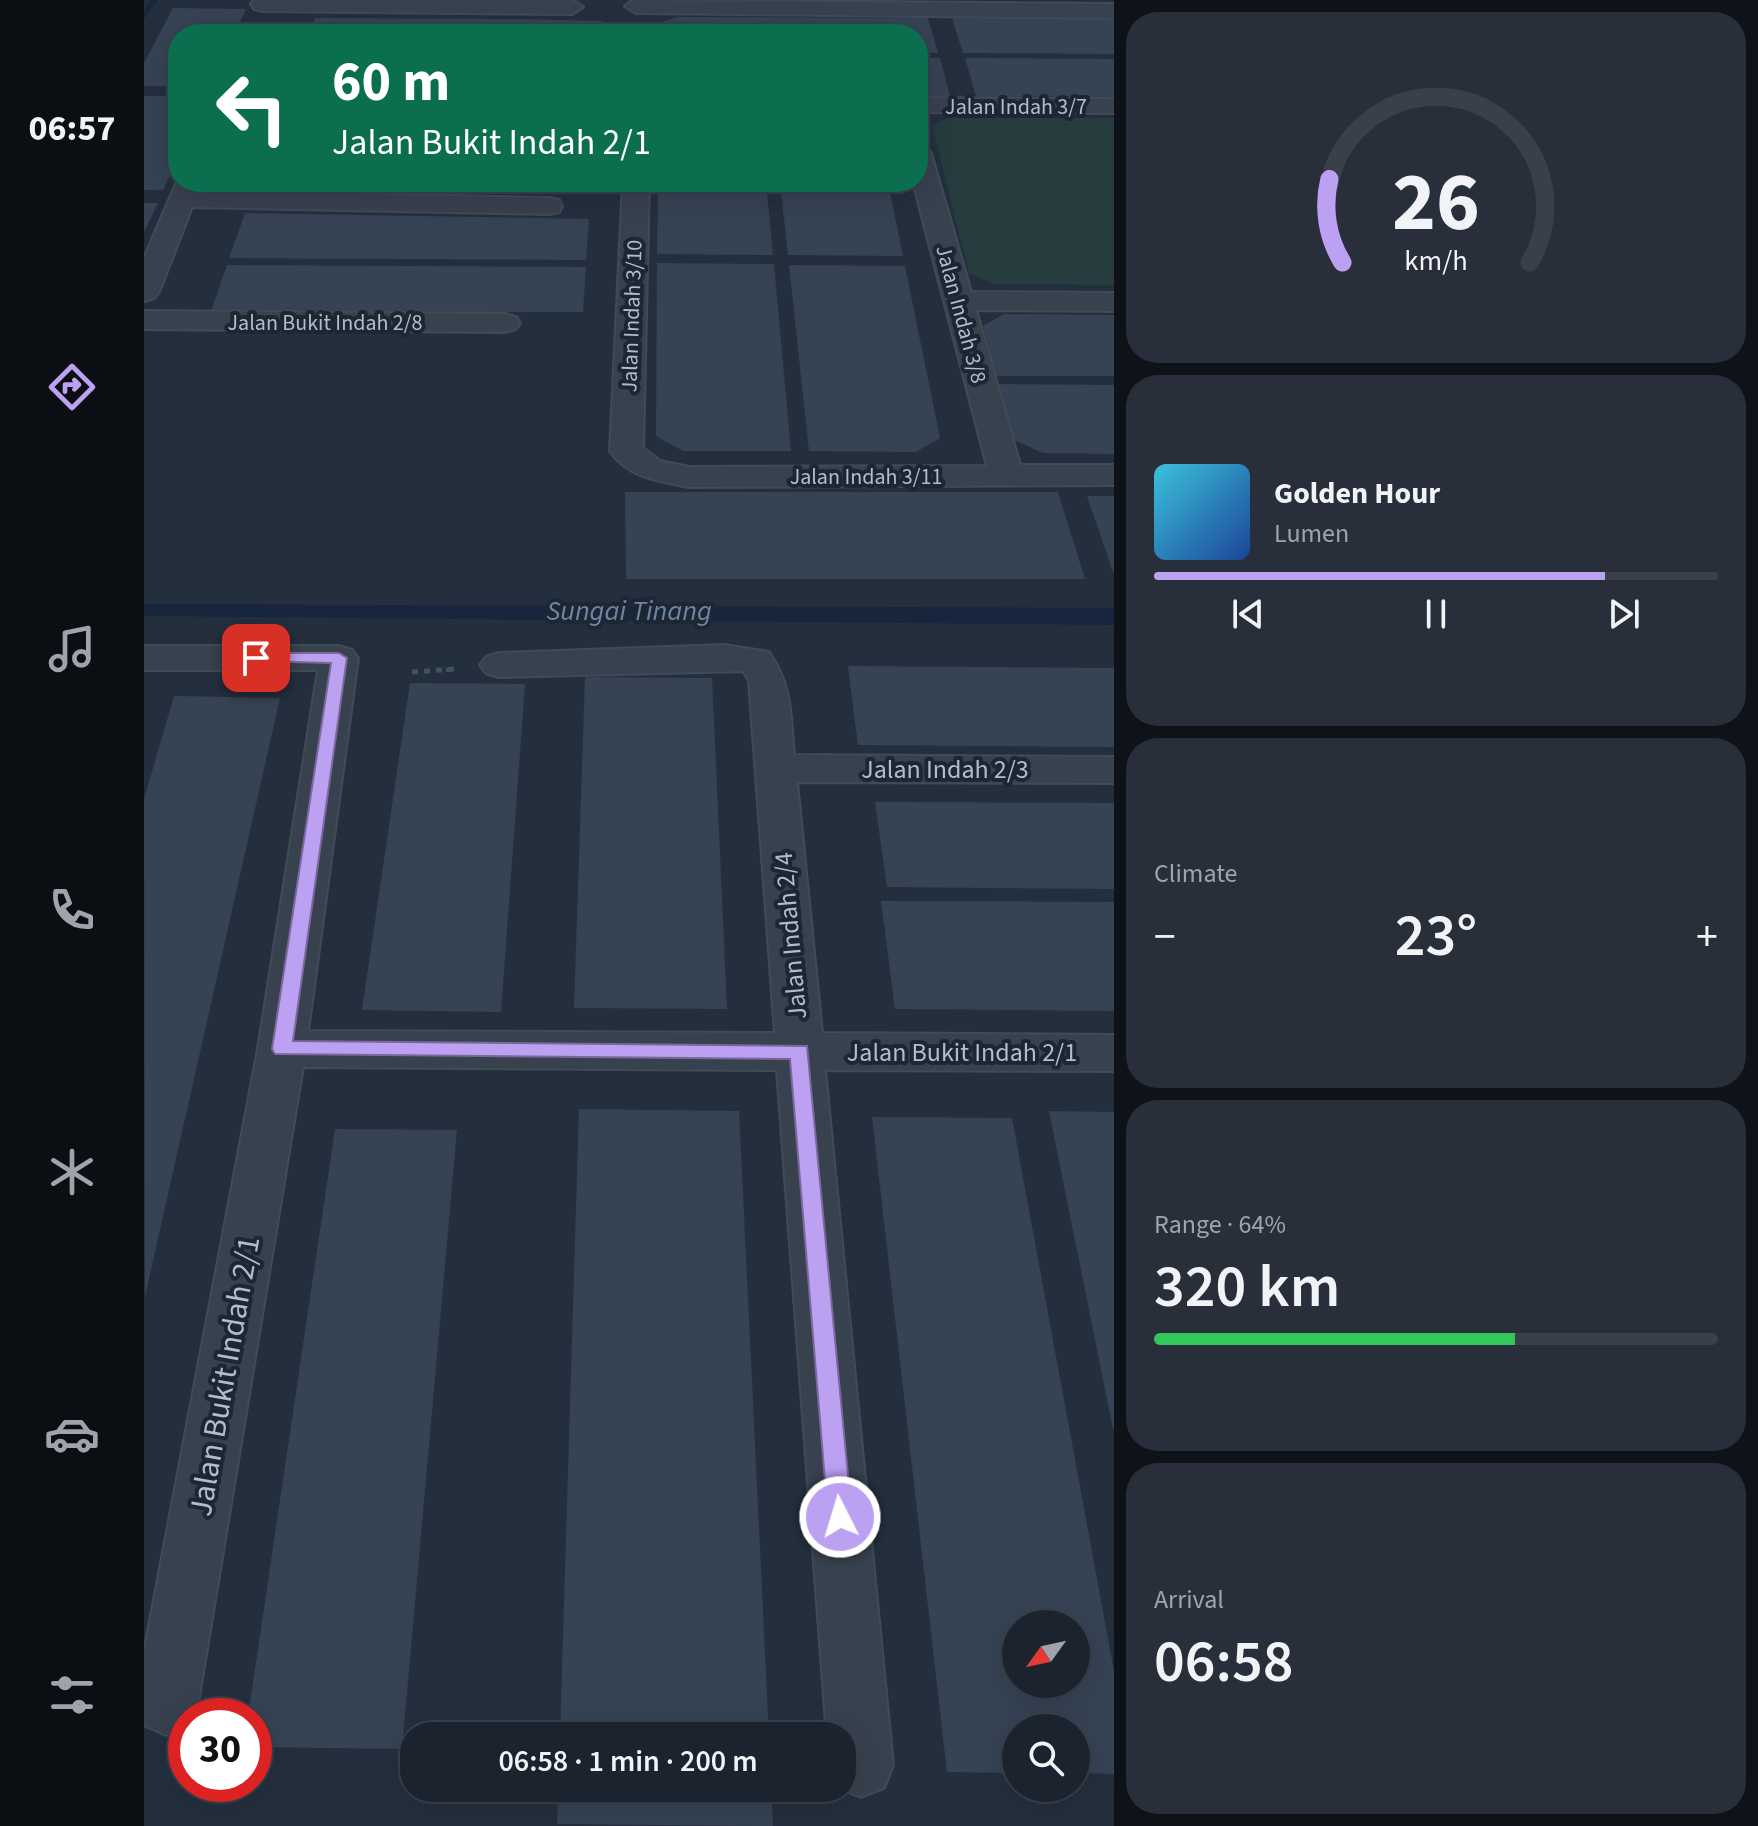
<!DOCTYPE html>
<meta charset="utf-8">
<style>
body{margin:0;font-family:"Source Sans 3",sans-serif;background:#282f3a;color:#f1f3f6;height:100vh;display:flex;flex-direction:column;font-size:30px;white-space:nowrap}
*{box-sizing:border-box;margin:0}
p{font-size:26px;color:#a0a4aa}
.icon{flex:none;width:44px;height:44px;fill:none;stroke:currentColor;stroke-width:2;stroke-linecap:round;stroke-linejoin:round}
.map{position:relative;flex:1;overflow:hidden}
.drawer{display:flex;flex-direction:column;gap:12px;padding:12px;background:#0f1319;width:644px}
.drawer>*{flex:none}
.banner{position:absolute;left:24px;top:24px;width:760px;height:168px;border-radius:32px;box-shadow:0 8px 32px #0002,0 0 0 2px #39404a;background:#0b6e4f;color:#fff;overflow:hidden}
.needle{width:52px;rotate:237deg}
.controls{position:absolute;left:858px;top:1610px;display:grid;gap:16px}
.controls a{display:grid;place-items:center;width:88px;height:88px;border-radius:50%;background:#1b232e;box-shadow:0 8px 32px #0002,0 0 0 2px #39404a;font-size:40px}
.speed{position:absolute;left:24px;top:1698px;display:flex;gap:16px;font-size:40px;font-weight:700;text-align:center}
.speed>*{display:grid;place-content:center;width:104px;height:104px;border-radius:50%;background:#1b232e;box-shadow:0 8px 32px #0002,0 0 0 2px #39404a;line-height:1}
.speed .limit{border:12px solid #d22;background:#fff;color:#111}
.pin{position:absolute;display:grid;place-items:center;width:68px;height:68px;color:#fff;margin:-34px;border-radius:16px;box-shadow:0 4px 12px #0006}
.me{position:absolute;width:88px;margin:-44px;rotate:355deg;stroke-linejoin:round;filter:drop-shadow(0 0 6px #0008)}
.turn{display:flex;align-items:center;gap:28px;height:168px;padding:0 32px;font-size:36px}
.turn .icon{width:104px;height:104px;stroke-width:2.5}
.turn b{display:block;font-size:56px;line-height:68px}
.big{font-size:60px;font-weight:600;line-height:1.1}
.drawer .widget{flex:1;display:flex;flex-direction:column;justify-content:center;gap:12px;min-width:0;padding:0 28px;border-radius:32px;background:#282f3a}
.drawer .dial{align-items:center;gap:0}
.dial svg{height:208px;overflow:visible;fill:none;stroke:#39404a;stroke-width:7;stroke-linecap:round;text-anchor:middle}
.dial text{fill:#f1f3f6;stroke:none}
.song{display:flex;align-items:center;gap:24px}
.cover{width:96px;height:96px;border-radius:12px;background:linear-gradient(135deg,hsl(190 70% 55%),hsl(220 70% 35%))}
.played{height:8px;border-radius:4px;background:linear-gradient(90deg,#bca0f2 80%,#39404a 80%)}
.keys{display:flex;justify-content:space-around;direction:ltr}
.heat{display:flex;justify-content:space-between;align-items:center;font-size:44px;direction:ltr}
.charge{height:12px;border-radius:6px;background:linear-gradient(90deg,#34c759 64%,#39404a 0)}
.trip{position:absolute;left:256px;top:1722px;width:456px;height:80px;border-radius:32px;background:#1b232e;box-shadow:0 8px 32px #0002,0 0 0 2px #39404a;font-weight:600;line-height:80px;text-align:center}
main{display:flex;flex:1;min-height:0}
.menu{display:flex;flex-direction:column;width:144px;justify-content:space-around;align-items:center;background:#0b0e12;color:#a0a4aa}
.menu .icon{width:56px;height:56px}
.menu .on{color:#bca0f2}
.menu b{font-size:36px;color:#f1f3f6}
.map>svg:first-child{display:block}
</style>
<main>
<nav class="menu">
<b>06:57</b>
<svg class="icon on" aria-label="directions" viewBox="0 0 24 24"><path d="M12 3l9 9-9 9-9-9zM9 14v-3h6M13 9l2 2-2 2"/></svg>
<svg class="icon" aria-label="music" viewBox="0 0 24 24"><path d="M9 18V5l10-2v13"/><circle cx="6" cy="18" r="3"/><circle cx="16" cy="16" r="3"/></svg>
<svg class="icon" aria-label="phone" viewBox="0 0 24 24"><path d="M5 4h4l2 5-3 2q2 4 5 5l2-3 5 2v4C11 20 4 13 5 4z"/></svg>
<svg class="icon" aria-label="climate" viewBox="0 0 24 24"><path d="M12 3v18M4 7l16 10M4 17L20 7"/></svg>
<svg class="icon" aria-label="car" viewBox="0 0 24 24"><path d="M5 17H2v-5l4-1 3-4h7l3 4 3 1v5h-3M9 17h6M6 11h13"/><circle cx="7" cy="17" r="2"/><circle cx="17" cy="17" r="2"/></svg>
<svg class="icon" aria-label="filters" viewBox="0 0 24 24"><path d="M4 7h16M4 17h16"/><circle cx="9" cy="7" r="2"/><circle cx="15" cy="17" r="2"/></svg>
</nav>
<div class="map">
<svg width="970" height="1826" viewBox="0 0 970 1826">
<rect width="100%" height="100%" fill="#242f3e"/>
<path fill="#263c3f" d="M805 117 970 118V285L851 284 825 273 788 126Z"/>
<path fill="#17263c" d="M0 604 970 608V625L0 616Z"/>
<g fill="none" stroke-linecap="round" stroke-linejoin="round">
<path fill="#17263c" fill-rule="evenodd" d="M6 0H14L0 19V10Z"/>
</g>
<path fill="#364354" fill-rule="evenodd" d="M29 8 102 9 90 34H34V86H0V63Z
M533 17 784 18 794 53H774V34H515V23Z
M171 18 374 19 458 21V34H165Z
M808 18 970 19V54L819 53Z
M774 58H796L806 96H774Z
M821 58 970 59V97L832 96Z
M0 96H34V158L19 190H0Z
M113 182H448V187L348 186 347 189 111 188Z
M514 182H622L629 255 513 254Z
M636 182H744L759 256 644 255Z
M0 203H14L0 232Z
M101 213 445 219 442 260 85 258Z
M513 263 630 264 647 451H539L512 436Z
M83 265 442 267 439 312H328L327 315 66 314Z
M645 265 761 266 796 438 772 452 665 451Z
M860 314 970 315V376H852L839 326Z
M853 384 970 385V454L899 453 868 439Z
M481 492H914L941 579H482Z
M943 496H970V572H969Z
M704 666 970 668V747L714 745Z
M441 677 568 678 583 1009 430 1008Z
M266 683 381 684 357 1012 218 1010Z
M30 696 136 698 1 1296 0 799Z
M731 802 970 803V889L743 887Z
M737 901 970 902V1011L751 1009Z
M435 1109 595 1111 625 1736H416Z
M905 1111 970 1112V1429H969Z
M728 1117 868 1118 970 1671V1774L932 1773V1728H872V1773L803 1772ZM872 1624H932V1684H872Z
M191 1129 313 1130 258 1749 110 1747V1716H104Z
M414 1788H627L629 1826 413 1824Z"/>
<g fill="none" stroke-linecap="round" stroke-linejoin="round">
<g stroke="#414a57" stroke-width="4">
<path id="minor" d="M110 0H428L439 7 428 14 118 11 110 9 107 4Z
M489 0 970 4V18L492 13 481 6Z
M774 98 970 99V113L774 112Z
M774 145 783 148 787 153 827 292 970 293V311L832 310 876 465H970V485L545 487C515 481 485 478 466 451L479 182H505L499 448 516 461 545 467 843 466 769 182H774Z
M34 179V182H58L55 191 405 198 415 200 418 206 415 212 405 214 48 207 15 292 10 298 0 301V258Z
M0 311 361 314 372 317 376 323 372 329 361 332 0 329Z
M580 645 625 652C649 688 646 713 650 755L970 757V783L653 782 678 1033 970 1035V1071L681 1070 749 1765 740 1788 717 1797 695 1788H698V1736H683L633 1070 159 1067 54 1703 48 1716H42V1726L22 1735 0 1725V1653L114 1049 174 670H0V646H195L208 650 214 658 164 1031 631 1033 605 681 599 671 355 677 342 673 336 665 342 657 355 653Z"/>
</g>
<path stroke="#3f5557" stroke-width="4" stroke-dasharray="5 5" stroke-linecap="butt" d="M302 670 311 669"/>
<path stroke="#3f5557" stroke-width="5" stroke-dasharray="6 6" stroke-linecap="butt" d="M268 672 311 669"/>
<use href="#minor" fill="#38414e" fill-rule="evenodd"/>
</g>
<path fill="#bca0f2" stroke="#7a689d" stroke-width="2" d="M112 653H195L203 658 149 1041 663 1046 708 1517 704 1525 696 1529 687 1525 684 1517 646 1059 131 1054 128 1049 187 663 106 661V654Z"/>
<g text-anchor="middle" stroke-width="8" stroke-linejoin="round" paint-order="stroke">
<g font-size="22" fill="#b4bcc9" stroke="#1d2633">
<text x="872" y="114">Jalan Indah 3/7</text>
<text transform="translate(818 314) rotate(75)" y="8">Jalan Indah 3/8</text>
<text transform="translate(487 316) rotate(-88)" y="8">Jalan Indah 3/10</text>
<text x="181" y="330">Jalan Bukit Indah 2/8</text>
<text x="722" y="484">Jalan Indah 3/11</text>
</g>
<g font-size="26" fill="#b4bcc9" stroke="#1d2633">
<text x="801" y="778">Jalan Indah 2/3</text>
<text transform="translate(646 936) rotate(-95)" y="9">Jalan Indah 2/4</text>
<text x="818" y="1061">Jalan Bukit Indah 2/1</text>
</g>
<g font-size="28" font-style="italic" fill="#6d86a8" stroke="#1d2633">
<text x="485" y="620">Sungai Tinang</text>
</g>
<g font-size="32" fill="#b4bcc9" stroke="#1d2633">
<text transform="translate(80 1376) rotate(-80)" y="11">Jalan Bukit Indah 2/1</text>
</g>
</g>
</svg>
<div class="controls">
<a><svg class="needle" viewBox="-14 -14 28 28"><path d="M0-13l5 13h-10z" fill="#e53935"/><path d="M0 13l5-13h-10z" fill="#a0a4aa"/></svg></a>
<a><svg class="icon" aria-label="search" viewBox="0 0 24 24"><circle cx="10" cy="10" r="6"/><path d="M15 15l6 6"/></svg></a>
</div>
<div class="speed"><div class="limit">30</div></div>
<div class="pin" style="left:112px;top:658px;background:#d93025"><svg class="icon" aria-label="arrive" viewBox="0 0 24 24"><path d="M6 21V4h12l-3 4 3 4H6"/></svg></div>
<svg class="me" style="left:696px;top:1517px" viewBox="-20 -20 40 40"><circle r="17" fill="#bca0f2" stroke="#fff" stroke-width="3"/><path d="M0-11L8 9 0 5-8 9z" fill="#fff"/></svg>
<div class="trip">06:58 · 1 min · 200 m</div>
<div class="banner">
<div class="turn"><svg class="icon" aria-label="left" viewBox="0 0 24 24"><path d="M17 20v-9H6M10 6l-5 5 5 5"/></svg><div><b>60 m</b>Jalan Bukit Indah 2/1</div></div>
</div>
</div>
<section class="drawer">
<div class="widget dial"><svg viewBox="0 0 100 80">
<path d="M14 69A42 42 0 1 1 86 69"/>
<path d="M14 69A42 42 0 0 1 9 37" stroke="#bca0f2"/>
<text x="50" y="56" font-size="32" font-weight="700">26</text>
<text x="50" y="72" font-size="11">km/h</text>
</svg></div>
<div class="widget">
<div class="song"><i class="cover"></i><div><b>Golden Hour</b><p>Lumen</p></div></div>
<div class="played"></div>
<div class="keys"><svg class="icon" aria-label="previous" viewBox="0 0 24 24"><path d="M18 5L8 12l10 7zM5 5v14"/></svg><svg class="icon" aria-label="pause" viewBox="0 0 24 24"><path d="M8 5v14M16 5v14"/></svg><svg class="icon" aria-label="next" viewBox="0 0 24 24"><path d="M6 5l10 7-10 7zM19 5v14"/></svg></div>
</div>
<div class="widget"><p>Climate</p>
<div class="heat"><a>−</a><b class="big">23°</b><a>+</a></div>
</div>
<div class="widget"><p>Range · 64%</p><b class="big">320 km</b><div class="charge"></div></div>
<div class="widget"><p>Arrival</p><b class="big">06:58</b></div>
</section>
</main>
